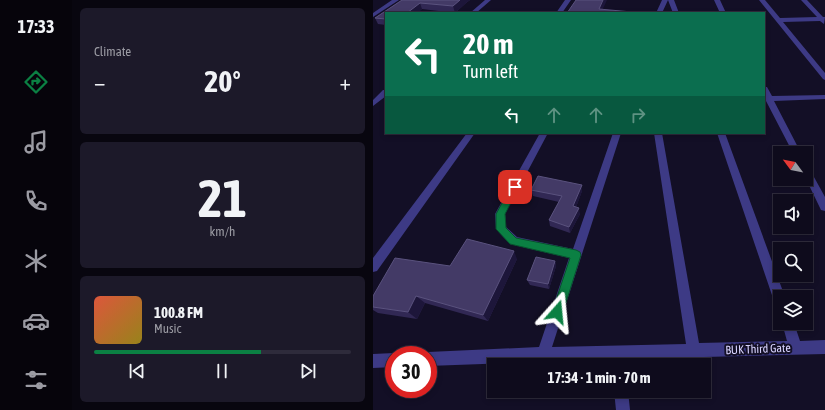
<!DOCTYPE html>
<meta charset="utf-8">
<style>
body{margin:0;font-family:"Asap Condensed",sans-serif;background:#1c1929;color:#f1f3f6;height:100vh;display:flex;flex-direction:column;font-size:15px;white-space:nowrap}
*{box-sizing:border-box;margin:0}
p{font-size:13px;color:#9b9ba3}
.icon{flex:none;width:22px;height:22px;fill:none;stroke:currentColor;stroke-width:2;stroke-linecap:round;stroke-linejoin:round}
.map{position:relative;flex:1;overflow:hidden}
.details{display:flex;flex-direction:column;gap:8px;padding:8px;background:#08060f;width:301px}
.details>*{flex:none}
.top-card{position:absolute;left:12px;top:12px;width:380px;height:122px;border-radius:0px;box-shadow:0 2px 6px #0003,0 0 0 1px #2e2b3b;background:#0b6e4f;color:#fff;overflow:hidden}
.needle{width:26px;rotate:302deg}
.fabs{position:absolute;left:400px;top:146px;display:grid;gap:8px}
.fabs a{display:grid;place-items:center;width:40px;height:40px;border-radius:0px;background:#0e0b1c;box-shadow:0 2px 6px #0003,0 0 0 1px #2e2b3b;font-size:20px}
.speed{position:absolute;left:12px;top:346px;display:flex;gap:8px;font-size:20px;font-weight:700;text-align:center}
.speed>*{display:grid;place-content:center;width:52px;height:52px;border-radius:50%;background:#0e0b1c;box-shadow:0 2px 6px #0003,0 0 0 1px #2e2b3b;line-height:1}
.speed .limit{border:6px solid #d22;background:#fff;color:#111}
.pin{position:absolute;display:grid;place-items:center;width:34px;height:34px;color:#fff;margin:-17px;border-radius:8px;box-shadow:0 2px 6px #0006}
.me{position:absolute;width:44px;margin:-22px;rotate:18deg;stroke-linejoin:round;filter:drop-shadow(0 0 3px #0008)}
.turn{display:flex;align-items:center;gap:14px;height:84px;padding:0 12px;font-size:18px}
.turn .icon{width:52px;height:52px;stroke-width:2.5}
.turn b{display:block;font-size:28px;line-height:34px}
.lanes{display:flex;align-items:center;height:38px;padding:0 12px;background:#0003;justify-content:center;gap:20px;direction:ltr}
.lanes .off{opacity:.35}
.big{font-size:30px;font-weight:700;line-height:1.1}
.details .card{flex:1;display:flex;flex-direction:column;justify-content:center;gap:6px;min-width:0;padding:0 14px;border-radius:6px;background:#1c1929}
.details .dial{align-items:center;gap:0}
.dial b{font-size:52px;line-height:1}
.song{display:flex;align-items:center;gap:12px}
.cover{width:48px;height:48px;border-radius:6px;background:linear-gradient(135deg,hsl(10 70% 55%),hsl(50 70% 35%))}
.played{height:4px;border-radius:2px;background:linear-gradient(90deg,#0b8043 65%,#2e2b3b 65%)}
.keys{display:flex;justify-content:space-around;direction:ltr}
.heat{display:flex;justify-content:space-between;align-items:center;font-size:22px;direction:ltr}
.trip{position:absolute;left:114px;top:358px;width:224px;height:40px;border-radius:0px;background:#0e0b1c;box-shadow:0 2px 6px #0003,0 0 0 1px #2e2b3b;font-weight:700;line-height:40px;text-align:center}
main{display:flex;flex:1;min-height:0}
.dock{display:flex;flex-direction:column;width:72px;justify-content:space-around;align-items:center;background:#06040b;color:#9b9ba3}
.dock .icon{width:28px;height:28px}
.dock .selected{color:#0b8043}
.dock b{font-size:18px;color:#f1f3f6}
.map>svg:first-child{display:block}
</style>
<main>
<nav class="dock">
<b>17:33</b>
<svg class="icon selected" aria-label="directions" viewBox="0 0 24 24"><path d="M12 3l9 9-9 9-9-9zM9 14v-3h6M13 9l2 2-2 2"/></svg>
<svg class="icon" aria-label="music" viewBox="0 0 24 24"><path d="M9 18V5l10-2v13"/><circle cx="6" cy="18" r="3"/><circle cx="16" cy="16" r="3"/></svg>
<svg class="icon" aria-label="phone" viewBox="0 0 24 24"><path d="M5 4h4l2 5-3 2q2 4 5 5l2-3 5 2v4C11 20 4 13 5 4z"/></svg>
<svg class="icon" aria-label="climate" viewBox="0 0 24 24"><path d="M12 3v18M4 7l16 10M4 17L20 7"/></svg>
<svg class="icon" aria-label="car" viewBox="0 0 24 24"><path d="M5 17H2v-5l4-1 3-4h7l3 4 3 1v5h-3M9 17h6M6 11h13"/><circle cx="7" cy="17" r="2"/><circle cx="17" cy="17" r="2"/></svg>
<svg class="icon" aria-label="filters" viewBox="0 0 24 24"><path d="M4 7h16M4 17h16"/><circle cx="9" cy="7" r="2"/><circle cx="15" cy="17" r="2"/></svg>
</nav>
<section class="details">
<div class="card"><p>Climate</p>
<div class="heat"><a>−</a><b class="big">20°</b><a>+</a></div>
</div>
<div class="card dial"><b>21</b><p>km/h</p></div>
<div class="card">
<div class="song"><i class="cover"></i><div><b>100.8 FM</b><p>Music</p></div></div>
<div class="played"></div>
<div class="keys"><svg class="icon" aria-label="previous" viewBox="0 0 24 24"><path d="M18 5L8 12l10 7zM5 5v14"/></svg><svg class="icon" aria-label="pause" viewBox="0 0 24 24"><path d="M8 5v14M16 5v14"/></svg><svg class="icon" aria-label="next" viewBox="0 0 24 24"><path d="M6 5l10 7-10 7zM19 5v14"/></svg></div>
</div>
</section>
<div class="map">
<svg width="452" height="410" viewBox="0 0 452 410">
<rect width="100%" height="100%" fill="#130f26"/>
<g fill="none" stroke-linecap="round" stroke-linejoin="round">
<path fill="#3d3a85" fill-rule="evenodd" d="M19 0H26L0 17V13Z
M112 0H118L103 13H97Z
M192 0H198L189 13H183Z
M289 0H295L289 13H283Z
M295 0H301L306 13H300Z
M341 0H347L353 13H347Z
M386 0H392L407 18 444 17 428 0H434L450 17H452L451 24 447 21 410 22 452 73V80L450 79Z
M391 87H394L399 96 452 95V99L401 101 428 153H420L393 101H391Z
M10 90H13V96L0 106V100Z
M94 133H102L4 271 0 272V258Z
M167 133H175L132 214 133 227 144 237 200 249 240 133H248L179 347 313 344 281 133H289L326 343 414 341 409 323H421L427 341 452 340V354L252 359 253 365H239V359L55 366V355H50L55 352 166 347 196 258 137 244 123 229 122 214Z
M344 133H352L412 297H407V307L403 305 401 301Z
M433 167 436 168 452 197V211L448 210 433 179Z
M21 353 25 355H21V367L0 368V354Z
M241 391H255L257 410H243Z"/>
</g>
<path fill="#312854" d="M29 0H97L93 3 82 13 49 9 44 13H13V25L5 24 2 18Z
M158 190 209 191 203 207 207 214 197 233 177 226 176 220 186 202 160 196Z
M144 259 115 321 52 303 44 319 5 313 0 310V296L77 266Z
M182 261 183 266 176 289 157 285 154 280Z"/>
<path fill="#1d163a" d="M87 0H97L93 3 82 13 80 6Z
M230 0H234L228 13 226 9Z
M47 3 49 9 44 13H34Z
M209 185V191L201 213 200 206Z
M206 208 207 214 197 233 196 227Z
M141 251 144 259 115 321 110 315Z
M182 261 183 266 176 289 175 284Z
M43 296 52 303 44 319 35 312Z"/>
<path fill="#433a66" stroke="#5a527e" d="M29 0H87L80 6 47 3 34 13H13V19L2 18Z
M203 0H230L226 9 259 12 258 13H194Z
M165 176 209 185 200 206 206 208 196 227 176 220 189 196 158 190Z
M94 239 141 251 110 315 43 296 35 312 0 307V296L22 258 77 266Z
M163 257 182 261 175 284 154 280Z"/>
<path fill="#0b8043" stroke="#07532c" d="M142 184 146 187 132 214 133 228 143 238 203 250 207 252 208 255 190 312 188 316 184 317 180 316 179 312 197 258 137 244 123 229V214L139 185Z"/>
<g text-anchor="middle" stroke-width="4" stroke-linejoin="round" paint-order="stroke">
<g font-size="12" fill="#d9d4ff" stroke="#130f26">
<text transform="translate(385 349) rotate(-2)" y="4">BUK Third Gate</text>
</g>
</g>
</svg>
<div class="fabs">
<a><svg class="needle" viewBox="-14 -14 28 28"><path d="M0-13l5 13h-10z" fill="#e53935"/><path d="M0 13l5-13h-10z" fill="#9b9ba3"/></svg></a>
<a><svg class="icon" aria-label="sound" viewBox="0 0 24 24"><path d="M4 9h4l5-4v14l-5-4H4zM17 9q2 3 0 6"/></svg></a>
<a><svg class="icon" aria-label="search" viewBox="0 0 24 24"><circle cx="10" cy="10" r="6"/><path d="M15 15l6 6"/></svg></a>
<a><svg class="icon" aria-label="layers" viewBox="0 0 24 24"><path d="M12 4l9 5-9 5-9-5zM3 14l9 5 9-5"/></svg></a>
</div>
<div class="speed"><div class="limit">30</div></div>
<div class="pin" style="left:142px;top:187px;background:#d93025"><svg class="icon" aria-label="arrive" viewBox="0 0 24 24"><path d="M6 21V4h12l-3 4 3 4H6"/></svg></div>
<svg class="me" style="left:184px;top:312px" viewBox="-20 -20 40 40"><path d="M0-17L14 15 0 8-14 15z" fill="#0b8043" stroke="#fff" stroke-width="4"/></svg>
<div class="trip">17:34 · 1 min · 70 m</div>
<div class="top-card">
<div class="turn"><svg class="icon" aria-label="left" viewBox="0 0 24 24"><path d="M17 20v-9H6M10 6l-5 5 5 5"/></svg><div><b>20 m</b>Turn left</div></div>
<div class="lanes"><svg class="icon" aria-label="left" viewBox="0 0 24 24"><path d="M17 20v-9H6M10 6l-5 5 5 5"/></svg><svg class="icon off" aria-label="ahead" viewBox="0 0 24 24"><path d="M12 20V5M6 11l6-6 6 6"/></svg><svg class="icon off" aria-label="ahead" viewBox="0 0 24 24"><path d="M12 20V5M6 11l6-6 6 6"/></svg><svg class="icon off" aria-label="right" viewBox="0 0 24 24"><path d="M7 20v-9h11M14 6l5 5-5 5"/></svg></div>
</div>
</div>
</main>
